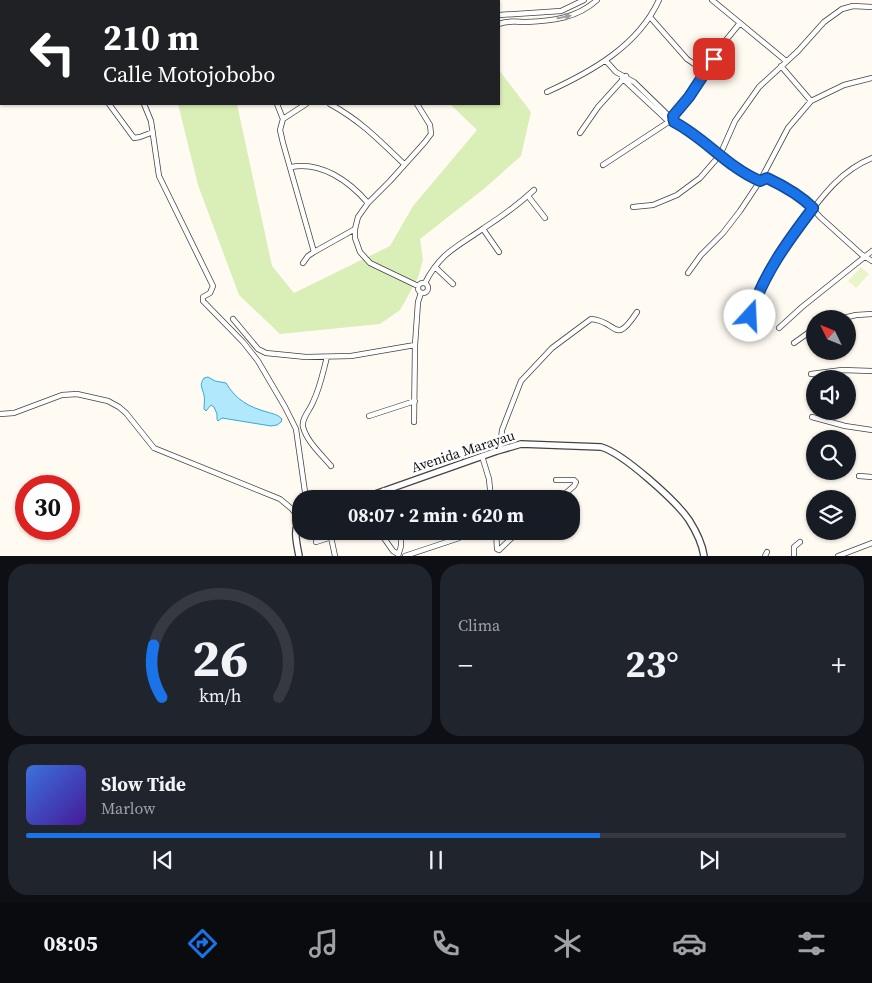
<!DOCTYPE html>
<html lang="es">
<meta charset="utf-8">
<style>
body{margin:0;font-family:"Source Serif 4",serif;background:#20242c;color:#f1f3f6;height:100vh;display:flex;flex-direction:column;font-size:19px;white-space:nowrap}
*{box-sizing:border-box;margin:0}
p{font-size:16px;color:#9ea1a6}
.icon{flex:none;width:28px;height:28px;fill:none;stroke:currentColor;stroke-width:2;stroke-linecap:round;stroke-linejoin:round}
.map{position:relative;height:556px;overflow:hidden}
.details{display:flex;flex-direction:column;gap:8px;padding:8px;background:#0d0f14;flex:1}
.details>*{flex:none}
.banner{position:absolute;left:0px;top:0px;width:500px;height:105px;box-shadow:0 1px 4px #0004;background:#202124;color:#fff;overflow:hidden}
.needle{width:32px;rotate:313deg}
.fabs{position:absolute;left:806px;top:310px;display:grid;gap:10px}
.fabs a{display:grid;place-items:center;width:50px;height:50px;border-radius:50%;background:#171b24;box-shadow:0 1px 4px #0004;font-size:25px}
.speed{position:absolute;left:15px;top:475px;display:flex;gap:10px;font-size:25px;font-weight:700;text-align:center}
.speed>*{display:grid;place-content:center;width:65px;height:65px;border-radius:50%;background:#171b24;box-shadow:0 1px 4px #0004;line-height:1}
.speed .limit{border:8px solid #d22;background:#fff;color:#111}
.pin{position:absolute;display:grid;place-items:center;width:42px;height:42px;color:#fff;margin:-21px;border-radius:10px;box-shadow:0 2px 8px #0006}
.me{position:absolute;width:55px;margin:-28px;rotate:20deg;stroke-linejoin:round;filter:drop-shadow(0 0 4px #0008)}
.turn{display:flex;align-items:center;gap:18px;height:105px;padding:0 20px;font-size:22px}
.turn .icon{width:65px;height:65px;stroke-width:2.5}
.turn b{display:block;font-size:35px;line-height:42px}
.big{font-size:38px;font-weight:700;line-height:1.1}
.details .tile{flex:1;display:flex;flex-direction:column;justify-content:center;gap:8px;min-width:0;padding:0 18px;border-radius:20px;background:#20242c}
.details .dial{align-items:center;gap:0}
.dial svg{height:130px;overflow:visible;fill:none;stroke:#363941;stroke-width:7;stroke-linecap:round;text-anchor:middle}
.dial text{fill:#f1f3f6;stroke:none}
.song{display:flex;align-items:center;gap:15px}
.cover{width:60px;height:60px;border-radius:8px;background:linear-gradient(135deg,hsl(220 70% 55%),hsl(260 70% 35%))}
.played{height:5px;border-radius:2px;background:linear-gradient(90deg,#1a73e8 70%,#363941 70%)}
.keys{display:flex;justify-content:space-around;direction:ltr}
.heat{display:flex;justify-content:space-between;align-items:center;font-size:28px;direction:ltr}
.details .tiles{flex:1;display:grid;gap:8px;grid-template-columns:1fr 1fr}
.tile:last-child{grid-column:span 2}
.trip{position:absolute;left:292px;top:490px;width:288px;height:50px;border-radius:20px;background:#171b24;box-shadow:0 1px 4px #0004;font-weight:700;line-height:50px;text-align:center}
.menu{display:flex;height:80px;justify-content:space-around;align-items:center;background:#090b0e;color:#9ea1a6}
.menu .icon{width:35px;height:35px}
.menu .active{color:#1a73e8}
.menu b{font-size:22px;color:#f1f3f6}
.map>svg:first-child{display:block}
</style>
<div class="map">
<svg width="872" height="556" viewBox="0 0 872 556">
<rect width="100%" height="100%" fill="#fffbf2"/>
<path fill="#daeeb8" d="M499 70 531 112 521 156 485 188 420 239 423 260 418 278 400 310 380 324 280 334 239 295 198 185 178 104H237L272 266 294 293 390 246 413 206 477 130 450 104H499Z"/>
<path fill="#eaf4cb" d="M861 267 869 274 856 288 848 281Z"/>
<path fill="#b2e8fb" stroke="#33a9d8" d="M208 377 215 381 226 383C236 400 249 407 267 412 273 414 277 414 282 419L281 422 277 425 271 426 222 418 218 421 217 419V414L214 407 211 405 206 411 204 409C204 404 205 399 204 395 202 387 199 385 204 378Z"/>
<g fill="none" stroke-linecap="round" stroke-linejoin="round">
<g stroke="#434343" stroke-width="6">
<path id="minor" d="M18 0 19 1
M216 0 218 1
M246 0 249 1
M269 0 272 1
M467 0 468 1
M253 1 254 0
M499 15 561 11 584 0
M650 17 687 59 706 72
M740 23 786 61
M499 24C508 20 517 22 526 22 553 21 577 18 597 0
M0 37 1 38
M606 61 616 72 634 82 669 116
M781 66 811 101
M622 78 666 119
M547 92C591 72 638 46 659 0
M109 104 134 138 140 137 153 132
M144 104 151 121 159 176 213 286 210 293 203 297V301L243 342 258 361 285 407 296 429 306 499
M277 104 283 119 280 130 283 143 314 252
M330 104C361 121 379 140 404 164
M417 104 430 125 431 134 425 142 390 181 368 203 358 217 355 229V238L360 252 370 263 418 286
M673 116 689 97 722 45 740 23 712 0
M283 119 306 104
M674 122C705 138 727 167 760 181L767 179 804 199 820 217 861 254 872 261
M580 133 598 107 626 76
M603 165 667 123
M291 167C321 161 349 181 368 203
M528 196 545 218
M633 207 653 205 677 195 700 178 720 155 735 121 759 87 798 51 824 22 842 9 853 6 872 7
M483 229 499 252
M303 263 308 256 314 252 355 229
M435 267 453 284
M688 273 701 255 723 233 740 211 760 181 788 128 811 101 844 85 872 78
M425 283C441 252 457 247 484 228 501 217 519 204 534 190
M418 288a5 5 0 1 1 10 0a5 5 0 1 1-10 0Z
M750 316C762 280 782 249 805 219 824 194 842 170 872 158
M233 319 258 349 266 353 306 357 351 356 415 345
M839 319 856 315 872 314
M779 328 802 307 872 251
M794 343 815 328
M327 357C323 372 320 388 313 402 310 410 301 419 303 427 307 442 322 455 331 466
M811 374 842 370 872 371
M0 414 14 413 62 395 77 394 108 401 119 407 126 413 154 448 280 499 292 509 300 520
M369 416 415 401
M812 417 845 426 872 430
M414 422 415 345 418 302 421 293
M500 450 502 430 521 381 552 348 591 319C618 321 614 347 637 312
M482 456 489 479 491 499
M859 476 872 477
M556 480H574L576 482 574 486 559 499
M392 488 395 499
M384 490 387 499
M440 499 446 497
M379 531 393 551 398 554
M496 531 497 549 499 550
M331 537 335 556
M316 542 350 531
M499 550 519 531
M398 556 401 546V531
M405 556 459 538
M765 556 767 552
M794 556V547L800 542
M838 556 872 543"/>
</g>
<g stroke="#434343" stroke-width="8">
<path id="tertiary" d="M361 499 497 451 521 444 601 447C623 453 676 501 689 520 696 531 702 542 704 556
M299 556C297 544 292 527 301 519"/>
</g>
<use href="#minor" stroke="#fff" stroke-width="4.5"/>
<use href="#tertiary" stroke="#fff" stroke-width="5.5"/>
</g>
<defs><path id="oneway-solid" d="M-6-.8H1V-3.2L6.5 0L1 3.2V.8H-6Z" transform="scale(1.25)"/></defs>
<use fill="#9f9f9f" href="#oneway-solid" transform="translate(564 17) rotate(-12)"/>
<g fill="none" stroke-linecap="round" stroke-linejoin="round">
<g stroke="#114b97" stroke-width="12">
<path id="route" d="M714 59 689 97 673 116 674 122C705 138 727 167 760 181L767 178C784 186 800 195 813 208 787 242 763 275 750 316"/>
</g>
<use href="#route" stroke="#1a73e8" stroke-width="9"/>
</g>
<g text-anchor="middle" stroke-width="5" stroke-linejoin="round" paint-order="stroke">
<g font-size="14" fill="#101010" stroke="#fff">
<text transform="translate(463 451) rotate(-18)" y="5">Avenida Marayau</text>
</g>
</g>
</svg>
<div class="fabs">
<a><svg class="needle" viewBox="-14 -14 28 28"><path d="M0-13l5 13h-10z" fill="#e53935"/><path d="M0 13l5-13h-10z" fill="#9ea1a6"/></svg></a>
<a><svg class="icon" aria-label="sound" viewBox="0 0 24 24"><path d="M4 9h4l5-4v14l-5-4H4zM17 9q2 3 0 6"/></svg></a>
<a><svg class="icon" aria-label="search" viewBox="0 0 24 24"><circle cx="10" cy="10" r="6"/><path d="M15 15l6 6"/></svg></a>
<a><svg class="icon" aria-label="layers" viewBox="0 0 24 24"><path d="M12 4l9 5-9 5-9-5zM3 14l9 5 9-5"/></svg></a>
</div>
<div class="speed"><div class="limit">30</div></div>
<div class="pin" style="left:714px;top:59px;background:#d93025"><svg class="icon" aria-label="arrive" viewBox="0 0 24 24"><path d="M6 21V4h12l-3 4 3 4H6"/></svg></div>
<svg class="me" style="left:750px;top:316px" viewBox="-20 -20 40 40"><circle r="19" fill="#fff"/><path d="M0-13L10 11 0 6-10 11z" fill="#1a73e8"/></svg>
<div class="trip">08:07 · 2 min · 620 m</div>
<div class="banner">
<div class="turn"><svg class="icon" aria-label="left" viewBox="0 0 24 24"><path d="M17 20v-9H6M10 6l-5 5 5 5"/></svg><div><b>210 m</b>Calle Motojobobo</div></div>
</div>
</div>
<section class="details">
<div class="tiles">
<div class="tile dial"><svg viewBox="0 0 100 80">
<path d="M14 69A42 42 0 1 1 86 69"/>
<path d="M14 69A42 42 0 0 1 9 37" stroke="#1a73e8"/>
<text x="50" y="56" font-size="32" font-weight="700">26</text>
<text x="50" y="72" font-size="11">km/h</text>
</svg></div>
<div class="tile"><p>Clima</p>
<div class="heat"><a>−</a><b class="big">23°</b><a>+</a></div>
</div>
<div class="tile">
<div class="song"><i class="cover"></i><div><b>Slow Tide</b><p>Marlow</p></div></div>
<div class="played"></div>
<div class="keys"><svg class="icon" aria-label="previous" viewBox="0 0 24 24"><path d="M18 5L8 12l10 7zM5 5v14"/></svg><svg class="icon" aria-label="pause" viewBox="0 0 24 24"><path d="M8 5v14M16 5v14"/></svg><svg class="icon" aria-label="next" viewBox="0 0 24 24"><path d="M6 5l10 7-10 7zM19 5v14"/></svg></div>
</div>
</div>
</section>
<nav class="menu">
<b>08:05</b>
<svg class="icon active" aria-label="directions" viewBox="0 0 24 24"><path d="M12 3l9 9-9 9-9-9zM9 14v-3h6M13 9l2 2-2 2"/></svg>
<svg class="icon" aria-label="music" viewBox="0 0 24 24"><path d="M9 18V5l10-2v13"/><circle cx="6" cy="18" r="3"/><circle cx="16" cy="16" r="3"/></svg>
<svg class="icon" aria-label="phone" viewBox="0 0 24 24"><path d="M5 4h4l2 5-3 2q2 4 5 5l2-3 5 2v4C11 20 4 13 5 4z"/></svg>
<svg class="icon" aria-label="climate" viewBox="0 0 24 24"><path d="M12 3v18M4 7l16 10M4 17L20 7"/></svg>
<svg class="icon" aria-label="car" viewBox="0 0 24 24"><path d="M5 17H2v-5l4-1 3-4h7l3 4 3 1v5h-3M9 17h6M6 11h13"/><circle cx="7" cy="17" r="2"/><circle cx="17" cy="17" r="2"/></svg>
<svg class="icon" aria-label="filters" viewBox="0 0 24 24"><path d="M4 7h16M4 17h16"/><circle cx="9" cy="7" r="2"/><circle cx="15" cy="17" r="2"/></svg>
</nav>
